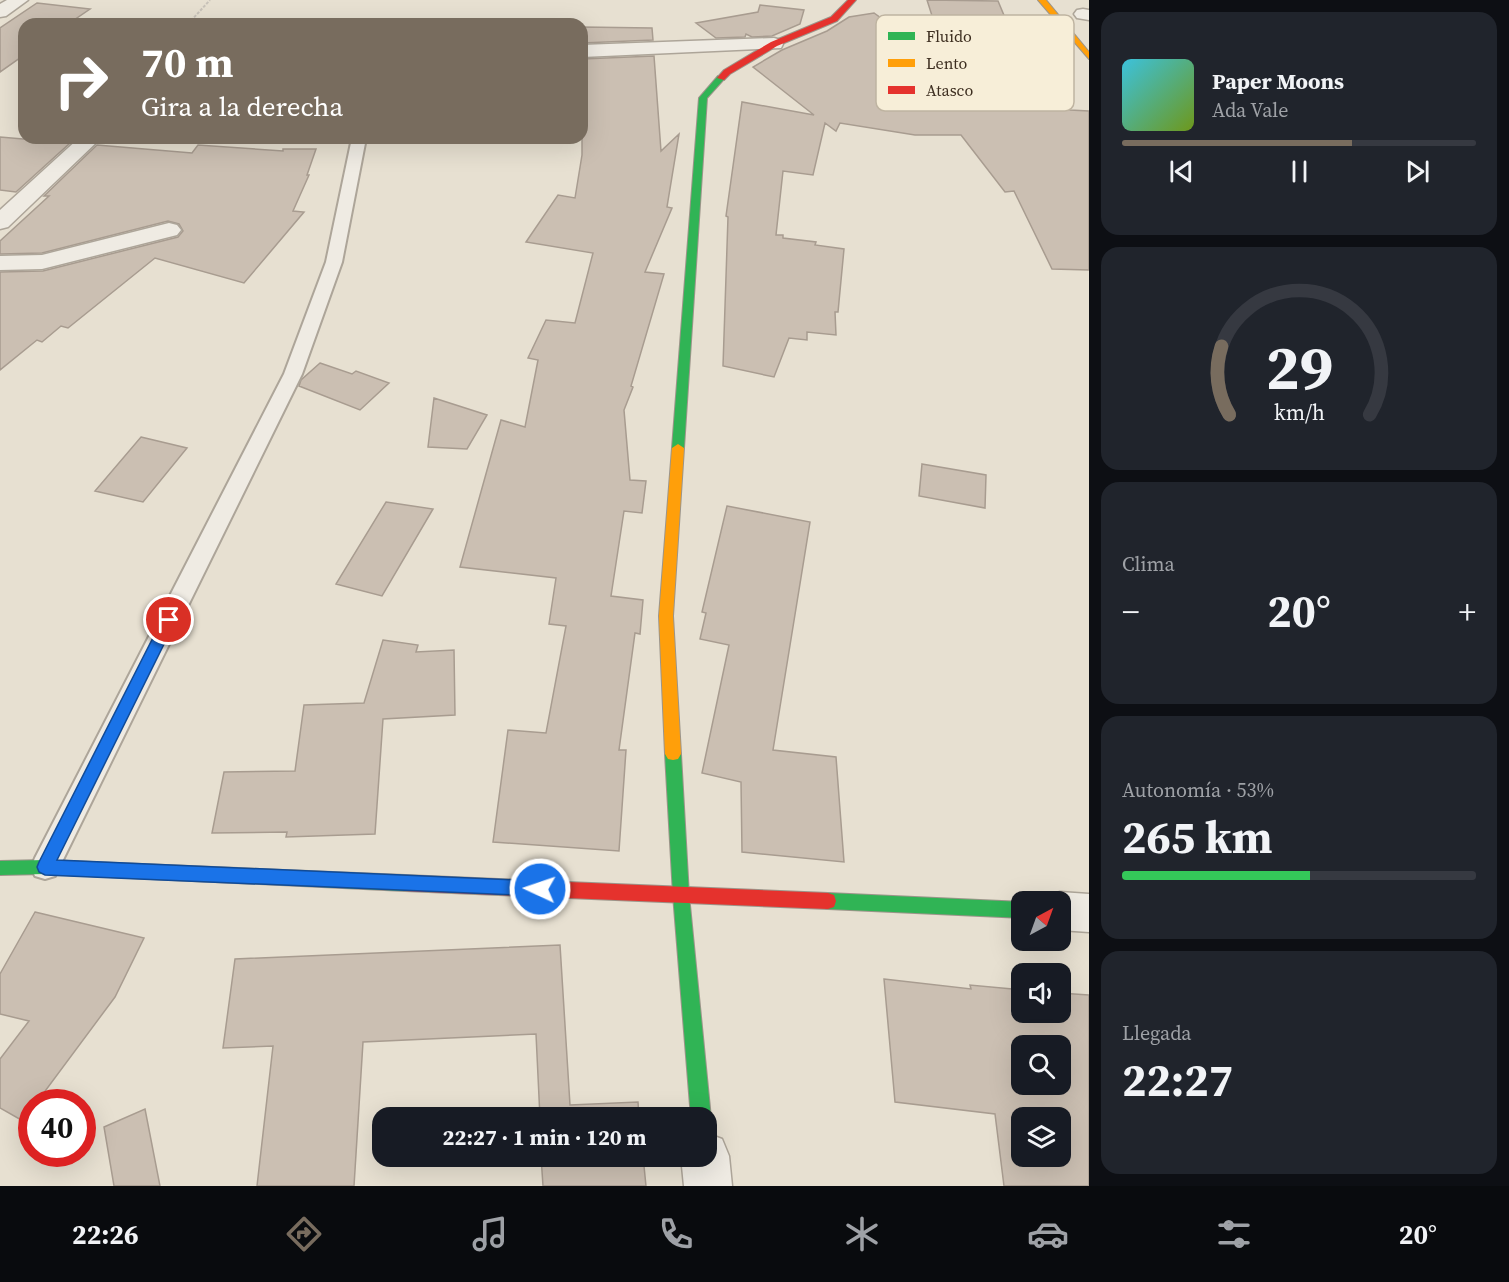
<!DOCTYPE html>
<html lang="es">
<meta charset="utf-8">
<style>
body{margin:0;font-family:"Source Serif 4",serif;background:#20242c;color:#f1f3f6;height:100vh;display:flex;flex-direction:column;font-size:22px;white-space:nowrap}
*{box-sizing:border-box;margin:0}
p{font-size:20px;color:#9ea1a6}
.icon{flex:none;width:33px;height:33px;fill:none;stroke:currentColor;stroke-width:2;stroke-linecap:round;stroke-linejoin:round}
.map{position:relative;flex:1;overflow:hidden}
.side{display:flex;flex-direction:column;gap:12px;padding:12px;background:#0d0f14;width:420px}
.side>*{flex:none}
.guide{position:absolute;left:18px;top:18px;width:570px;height:126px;border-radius:18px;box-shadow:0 6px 24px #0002;background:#786c5e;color:#fff;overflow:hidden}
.needle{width:39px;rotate:41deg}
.controls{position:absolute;left:1011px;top:891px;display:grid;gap:12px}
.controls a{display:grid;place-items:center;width:60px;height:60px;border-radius:12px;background:#171b24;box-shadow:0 6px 24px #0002;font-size:30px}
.speed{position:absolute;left:18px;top:1089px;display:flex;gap:12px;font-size:30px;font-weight:700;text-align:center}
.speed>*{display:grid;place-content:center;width:78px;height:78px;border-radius:50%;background:#171b24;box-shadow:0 6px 24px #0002;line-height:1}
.speed .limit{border:9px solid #d22;background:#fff;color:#111}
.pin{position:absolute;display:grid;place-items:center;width:51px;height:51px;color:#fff;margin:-26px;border:3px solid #fff;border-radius:50%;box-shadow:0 2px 6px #0007}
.me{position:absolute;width:66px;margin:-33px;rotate:273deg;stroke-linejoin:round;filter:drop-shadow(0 0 4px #0008)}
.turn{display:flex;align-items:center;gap:21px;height:126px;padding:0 24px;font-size:27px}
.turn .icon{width:78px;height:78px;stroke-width:2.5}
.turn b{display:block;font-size:42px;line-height:51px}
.big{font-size:45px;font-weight:700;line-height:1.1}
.side .tile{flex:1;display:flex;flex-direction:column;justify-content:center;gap:9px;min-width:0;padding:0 21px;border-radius:18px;background:#20242c}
.side .dial{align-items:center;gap:0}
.dial svg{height:156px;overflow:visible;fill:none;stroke:#363941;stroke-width:7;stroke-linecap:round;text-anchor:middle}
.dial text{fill:#f1f3f6;stroke:none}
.song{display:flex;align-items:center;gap:18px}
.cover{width:72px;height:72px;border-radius:9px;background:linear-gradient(135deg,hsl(190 70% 55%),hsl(80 70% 35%))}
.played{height:6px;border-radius:3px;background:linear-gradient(90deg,#786c5e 65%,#363941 65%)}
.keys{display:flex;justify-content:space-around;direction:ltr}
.heat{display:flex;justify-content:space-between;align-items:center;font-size:33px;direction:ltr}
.charge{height:9px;border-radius:4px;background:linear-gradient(90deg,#34c759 53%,#363941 0)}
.trip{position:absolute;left:372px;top:1107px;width:345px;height:60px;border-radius:18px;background:#171b24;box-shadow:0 6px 24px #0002;font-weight:700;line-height:60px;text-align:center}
.dock{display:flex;height:96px;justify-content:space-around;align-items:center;background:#090b0e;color:#9ea1a6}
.dock .icon{width:42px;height:42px}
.dock .current{color:#786c5e}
.dock b{font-size:27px;color:#f1f3f6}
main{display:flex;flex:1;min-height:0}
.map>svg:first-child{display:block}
</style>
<main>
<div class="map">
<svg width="1089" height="1186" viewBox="0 0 1089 1186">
<rect width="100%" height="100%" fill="#e7e0d1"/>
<path fill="#cbbfb2" stroke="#a89c90" stroke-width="1.5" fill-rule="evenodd" d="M927 0 998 1 1037 94 1057 93 1070 110 1089 111V270L1052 269 1014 191 1005 192 961 135H915L840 123 836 131 825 123 813 175 783 171 776 235H783V238L816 242 815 245 844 249 838 312H835L836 335 807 332V340L789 338 774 377 723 366 728 217 726 216 742 102 814 115 753 67 782 50 827 31 849 17 874 13 948 66Z
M37 3 90 9 68 24H24V55L0 72V28Z
M760 5 804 10 800 24 772 36 752 37 746 34 745 37 716 38 696 23 758 12Z
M582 27 652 28 653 40 582 43Z
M654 56 661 151 679 134 667 207 672 208 645 272 664 274 631 386 633 387 624 410 630 480 646 481 642 513 624 511 611 596 643 600 640 634 635 633 619 750H626L619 851 493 842 508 730 546 733 566 626 549 624 556 578 460 567 501 420 525 427 538 360 528 358 546 320 575 323 593 253 526 242 558 195 575 198 582 155V59Z
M0 137 70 143 16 192 0 190Z
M97 145 192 153 198 145 283 151V149H316L307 175H309L293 211 304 212 244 283 155 258 68 328 61 326 42 342 37 340 0 370V272L43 271 178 237 183 231 179 224 168 221 42 253 0 254V241L49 196H44Z
M320 363 352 374 356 371 389 383 360 410 299 386 301 380Z
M434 398 487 415 467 449 428 447Z
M141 437 187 448 143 502 95 491Z
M922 464 986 475 985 508 919 496Z
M386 502 433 509 382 596 336 584Z
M727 506 810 522 773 750 836 757 844 862 742 852 741 782 702 773 729 645 700 639 706 613 702 612Z
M383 640 418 645 416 652 454 650 455 715 383 719 375 834 286 837 287 832 212 833 224 772 295 771 304 705 364 703Z
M35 912 144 938 115 997 37 1102H32V1110L23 1121 0 1108V1059L29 1021 0 1014V974Z
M560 945 570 1105 638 1102 639 1118H540L536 1034 363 1042 354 1186H257L273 1046 223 1048 235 959Z
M884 979 971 989 970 985 1022 990V1012H1060V993L1089 995V1186H1004L995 1114 895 1102ZM1022 1046H1060V1084H1022ZM1022 1118H1060V1156H1022Z
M145 1109 160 1186H114L104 1127Z
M541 1156H643L646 1186H543Z"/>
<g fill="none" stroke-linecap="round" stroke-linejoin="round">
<g stroke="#ada599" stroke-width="4">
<path id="lane" d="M352 138H366L342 262 302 374 55 876 45 879 35 876 31 867 35 858 284 374 326 262Z"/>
</g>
<g stroke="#ada599" stroke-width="3">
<path id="street" d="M7 0H28L6 16 0 17V4Z
M1083 9 1089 10V20L1077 18 1074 14 1077 10Z
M774 38 781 40 783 44 781 48 582 57V45Z
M79 138H101L8 227 0 229V210Z
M169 223 177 225 181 230 177 235 42 269 0 270V256L42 255Z
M1060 892 1089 894V932L1060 930V902H1044L1045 897Z
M706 1133 722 1139 729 1156 732 1186H684L681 1156H706Z"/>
</g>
<g stroke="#9c958a" stroke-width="2">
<path id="fast" d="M718 76 725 78 707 98 684 448 678 452 672 448 699 98Z
M673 748 678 749 681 754 689 895 711 1118 706 1125V1118H691L673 895 665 754 668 749Z
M45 860 405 875 411 878 413 883 411 888 405 891 45 874 0 875V861Z
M828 893 1022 902V918L828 909 822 907 820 901 822 895Z"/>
</g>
<g stroke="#9c958a" stroke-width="2">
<path id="slow" d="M1038 0H1046L1089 52V59Z
M678 444 684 448 673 616 681 754 678 759 673 760 668 759 665 754 659 616 672 448Z"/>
</g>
<g stroke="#9c958a" stroke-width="2">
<path id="jam" d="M848 0H856L837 21 777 46 730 74 724 80 717 78 724 70 771 42 831 17Z
M405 875 828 893 834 895 836 901 834 907 828 909 405 891 399 888 397 883 399 878Z"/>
</g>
<path stroke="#c8c2b9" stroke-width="2" stroke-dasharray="3 1.5" stroke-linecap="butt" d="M188 24 210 0"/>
<use href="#lane" fill="#efebe3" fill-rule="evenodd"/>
<use href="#street" fill="#efebe3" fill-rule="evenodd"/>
<use href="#fast" fill="#30b455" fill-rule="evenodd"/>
<use href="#slow" fill="#ff9f0a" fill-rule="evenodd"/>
<use href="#jam" fill="#e5322d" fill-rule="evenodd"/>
</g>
<path fill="#1a73e8" stroke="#114b97" stroke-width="1.5" d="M169 615 176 620 57 860 540 881 546 883 548 889 546 894 540 896 45 875 39 872 37 867 39 862 162 620Z"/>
<rect x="876" y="15" width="198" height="96" rx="9" fill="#f7eed8" stroke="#bfb4a1" stroke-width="1.5"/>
<rect x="888" y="32" width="27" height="8" fill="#30b455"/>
<rect x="888" y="59" width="27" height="8" fill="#ff9f0a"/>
<rect x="888" y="86" width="27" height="8" fill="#e5322d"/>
<g font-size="16" fill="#3d2e20">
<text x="926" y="42">Fluido</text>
<text x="926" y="69">Lento</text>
<text x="926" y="96">Atasco</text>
</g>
</svg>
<div class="controls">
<a><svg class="needle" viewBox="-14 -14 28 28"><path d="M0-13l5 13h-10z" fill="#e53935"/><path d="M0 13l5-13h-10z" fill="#9ea1a6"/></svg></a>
<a><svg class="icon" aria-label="sound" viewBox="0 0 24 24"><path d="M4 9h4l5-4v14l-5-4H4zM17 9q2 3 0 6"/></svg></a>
<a><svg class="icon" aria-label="search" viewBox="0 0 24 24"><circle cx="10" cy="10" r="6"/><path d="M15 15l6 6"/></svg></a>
<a><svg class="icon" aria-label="layers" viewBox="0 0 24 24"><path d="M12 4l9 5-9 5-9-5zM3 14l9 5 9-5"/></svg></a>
</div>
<div class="speed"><div class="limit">40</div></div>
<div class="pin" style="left:169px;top:620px;background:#d93025"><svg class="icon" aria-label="arrive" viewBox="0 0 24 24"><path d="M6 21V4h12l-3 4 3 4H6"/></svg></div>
<svg class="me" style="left:540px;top:889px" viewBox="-20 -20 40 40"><circle r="17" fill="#1a73e8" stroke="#fff" stroke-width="3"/><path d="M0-11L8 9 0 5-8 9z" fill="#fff"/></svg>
<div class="trip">22:27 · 1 min · 120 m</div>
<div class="guide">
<div class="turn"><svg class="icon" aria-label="right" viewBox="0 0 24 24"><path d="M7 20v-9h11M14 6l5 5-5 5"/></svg><div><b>70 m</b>Gira a la derecha</div></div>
</div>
</div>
<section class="side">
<div class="tile">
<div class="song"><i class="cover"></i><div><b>Paper Moons</b><p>Ada Vale</p></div></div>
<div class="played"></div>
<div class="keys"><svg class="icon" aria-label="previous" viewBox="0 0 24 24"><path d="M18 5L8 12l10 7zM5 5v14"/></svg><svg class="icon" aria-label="pause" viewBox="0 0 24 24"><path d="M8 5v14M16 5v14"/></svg><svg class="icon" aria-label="next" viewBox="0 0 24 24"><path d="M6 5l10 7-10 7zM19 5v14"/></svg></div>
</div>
<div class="tile dial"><svg viewBox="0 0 100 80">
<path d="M14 69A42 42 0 1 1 86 69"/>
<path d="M14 69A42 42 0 0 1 10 34" stroke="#786c5e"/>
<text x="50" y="56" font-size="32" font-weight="700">29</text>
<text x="50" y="72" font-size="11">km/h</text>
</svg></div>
<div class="tile"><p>Clima</p>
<div class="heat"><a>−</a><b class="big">20°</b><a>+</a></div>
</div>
<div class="tile"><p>Autonomía · 53%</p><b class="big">265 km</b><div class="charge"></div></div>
<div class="tile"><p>Llegada</p><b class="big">22:27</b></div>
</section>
</main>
<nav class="dock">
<b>22:26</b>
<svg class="icon current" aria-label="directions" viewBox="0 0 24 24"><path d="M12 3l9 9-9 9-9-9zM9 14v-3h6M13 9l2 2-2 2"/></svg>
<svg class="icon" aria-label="music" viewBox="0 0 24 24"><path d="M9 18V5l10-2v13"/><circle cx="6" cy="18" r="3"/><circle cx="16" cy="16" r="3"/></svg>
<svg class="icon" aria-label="phone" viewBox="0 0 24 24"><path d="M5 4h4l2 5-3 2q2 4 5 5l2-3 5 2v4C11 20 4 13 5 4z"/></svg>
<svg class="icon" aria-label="climate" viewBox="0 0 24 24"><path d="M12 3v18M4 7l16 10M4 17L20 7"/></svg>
<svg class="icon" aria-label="car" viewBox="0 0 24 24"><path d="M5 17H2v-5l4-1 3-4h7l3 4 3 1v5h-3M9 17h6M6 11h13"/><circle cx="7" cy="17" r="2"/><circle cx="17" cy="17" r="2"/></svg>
<svg class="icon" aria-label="filters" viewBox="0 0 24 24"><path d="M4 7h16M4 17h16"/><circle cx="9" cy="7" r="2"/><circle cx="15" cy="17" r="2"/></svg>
<b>20°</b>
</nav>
